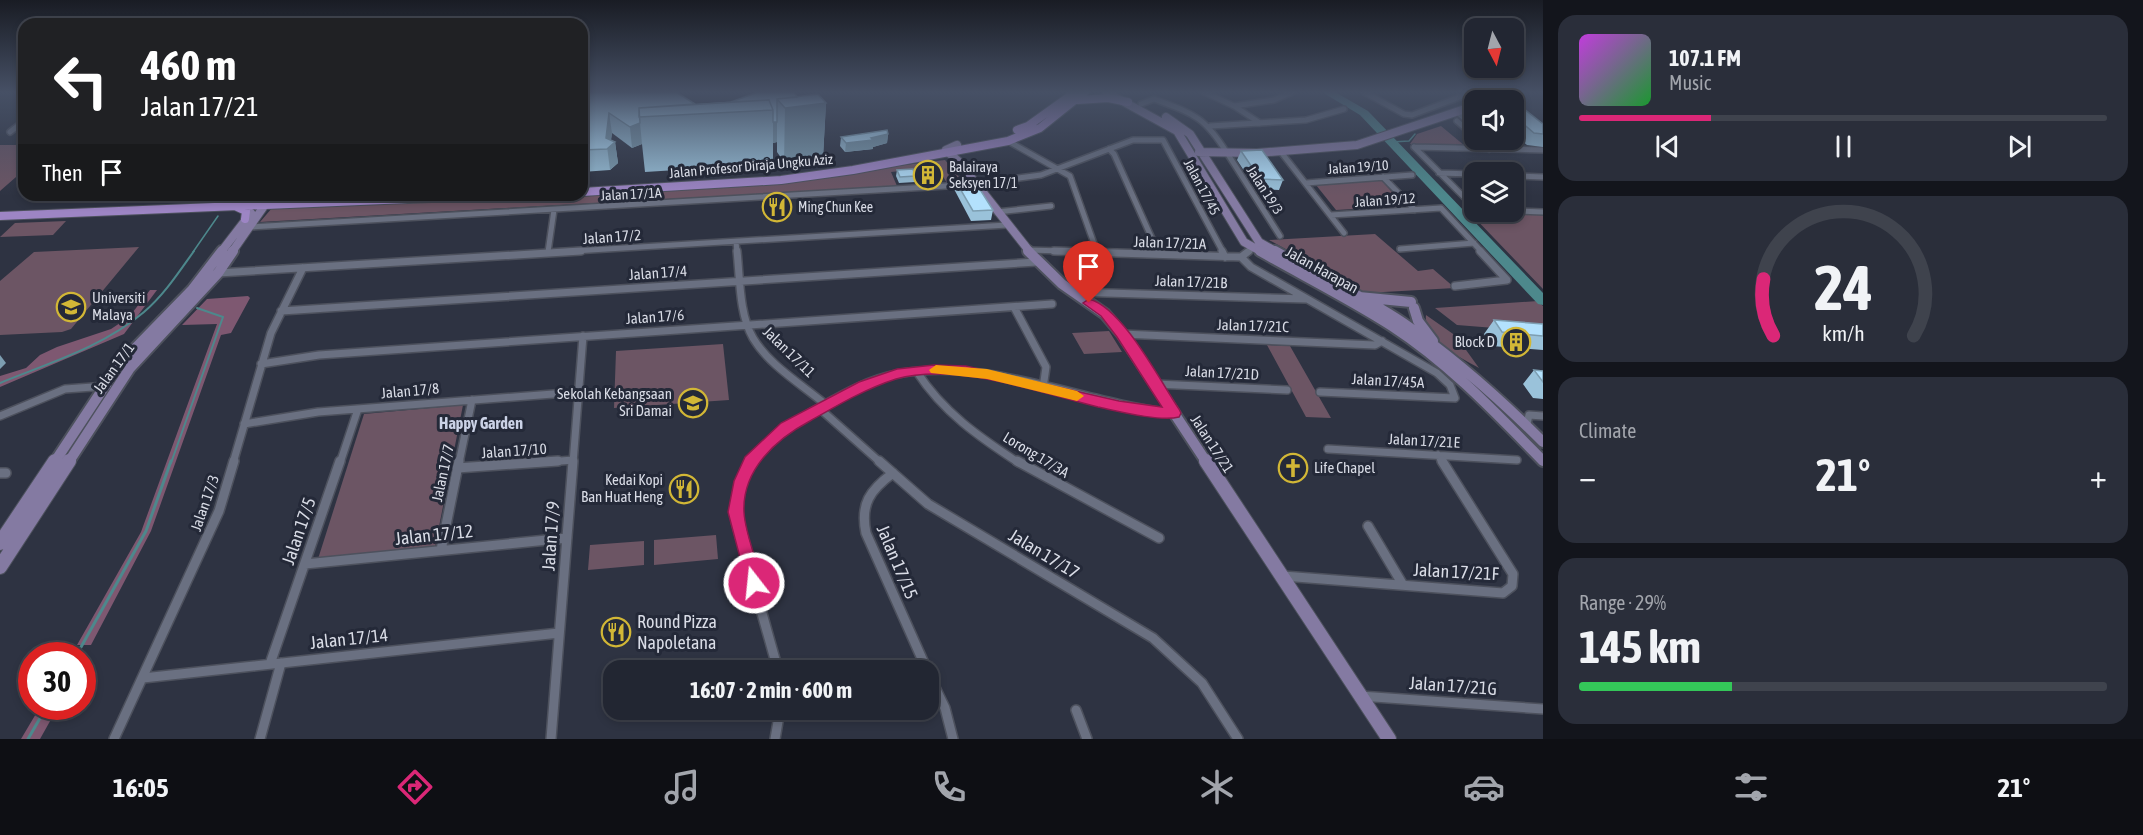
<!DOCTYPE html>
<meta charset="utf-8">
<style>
body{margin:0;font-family:"Asap Condensed",sans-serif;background:#2a2e3a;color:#f1f3f6;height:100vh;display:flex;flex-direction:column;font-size:22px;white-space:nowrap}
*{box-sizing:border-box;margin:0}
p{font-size:20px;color:#a2a5ac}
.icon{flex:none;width:33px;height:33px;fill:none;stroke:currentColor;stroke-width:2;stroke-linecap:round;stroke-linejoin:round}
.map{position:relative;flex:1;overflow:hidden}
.drawer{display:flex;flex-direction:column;gap:15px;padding:15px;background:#13151c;width:600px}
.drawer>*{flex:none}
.hud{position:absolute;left:18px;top:18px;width:570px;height:183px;border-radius:18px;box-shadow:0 3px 9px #0003,0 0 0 2px #3f434d;background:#202124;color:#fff;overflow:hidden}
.needle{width:39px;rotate:173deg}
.fabs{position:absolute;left:1464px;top:18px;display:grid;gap:12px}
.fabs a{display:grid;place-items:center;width:60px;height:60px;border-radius:12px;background:#222632;box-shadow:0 3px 9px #0003,0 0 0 2px #3f434d;font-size:30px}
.speed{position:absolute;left:18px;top:642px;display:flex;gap:12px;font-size:30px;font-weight:700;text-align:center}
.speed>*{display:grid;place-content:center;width:78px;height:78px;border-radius:50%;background:#222632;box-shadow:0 3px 9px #0003,0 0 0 2px #3f434d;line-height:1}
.speed .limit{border:9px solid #d22;background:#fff;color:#111}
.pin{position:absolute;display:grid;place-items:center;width:51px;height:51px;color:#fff;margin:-62px -26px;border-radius:50% 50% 50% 0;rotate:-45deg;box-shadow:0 0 6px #0007}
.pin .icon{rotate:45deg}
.me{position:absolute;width:66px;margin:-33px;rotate:344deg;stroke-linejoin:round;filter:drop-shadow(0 0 4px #0008)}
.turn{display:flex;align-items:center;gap:21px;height:126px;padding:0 24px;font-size:27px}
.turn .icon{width:78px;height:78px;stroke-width:2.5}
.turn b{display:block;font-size:42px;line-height:51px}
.then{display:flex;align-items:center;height:57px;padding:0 24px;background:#0003;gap:12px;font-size:22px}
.big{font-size:45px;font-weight:700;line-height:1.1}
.drawer .card{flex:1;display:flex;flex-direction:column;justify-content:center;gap:9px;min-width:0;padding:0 21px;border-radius:18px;background:#2a2e3a}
.drawer .dial{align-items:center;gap:0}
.dial svg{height:156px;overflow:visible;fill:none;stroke:#3f434d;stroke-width:7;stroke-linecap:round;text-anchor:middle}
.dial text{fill:#f1f3f6;stroke:none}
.song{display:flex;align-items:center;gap:18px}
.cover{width:72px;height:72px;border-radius:9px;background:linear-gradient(135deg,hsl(290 70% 55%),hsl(130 70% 35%))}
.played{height:6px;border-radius:3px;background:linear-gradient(90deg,#db2777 25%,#3f434d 25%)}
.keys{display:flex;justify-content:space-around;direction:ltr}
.heat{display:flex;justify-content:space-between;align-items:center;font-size:33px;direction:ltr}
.charge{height:9px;border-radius:4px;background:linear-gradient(90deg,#34c759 29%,#3f434d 0)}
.trip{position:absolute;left:603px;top:660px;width:336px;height:60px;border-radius:18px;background:#222632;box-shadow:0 3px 9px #0003,0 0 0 2px #3f434d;font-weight:700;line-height:60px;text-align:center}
.tab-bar{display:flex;height:96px;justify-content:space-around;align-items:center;background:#0e0f14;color:#a2a5ac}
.tab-bar .icon{width:42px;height:42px}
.tab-bar .current{color:#db2777}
.tab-bar b{font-size:27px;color:#f1f3f6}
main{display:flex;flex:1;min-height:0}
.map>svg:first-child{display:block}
</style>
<main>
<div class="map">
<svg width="1543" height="739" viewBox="0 0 1543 739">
<rect width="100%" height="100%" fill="#2e3342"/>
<path fill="#6c5564" d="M1441 126 1465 146 1410 144 1417 134Z
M0 145H24V170L0 191Z
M945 160 963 182 947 183 937 167 891 172 897 186 260 222 272 208 576 197 735 186Z
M1381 180 1405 206 1336 210 1316 185Z
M1469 212 1543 215V289Z
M66 221 53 235 0 237 15 223Z
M1375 234 1418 271 1433 269 1455 288 1366 293 1269 240Z
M139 247 71 329 62 332 0 335V281L34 252Z
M1538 301 1543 306V332L1457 325 1435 308Z
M1426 315 1456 336 1479 368C1461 358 1423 340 1426 315Z
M1109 331 1122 352 1084 354 1072 333Z
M723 344 729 400 614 408 616 351Z
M1267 345 1290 346 1331 418 1306 417Z
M463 405 435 547 318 559 364 414Z
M716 535 718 559 654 565V540Z
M644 541V565L588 570 590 545Z"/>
<path fill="#7e5871" d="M150 290H157L124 334 0 387V376L26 368 40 355 57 347 111 329 129 317Z
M248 296 250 298 231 333 221 335 151 531 91 645H77L141 532 217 324 182 325 207 299Z
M40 707H58L40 739H21Z"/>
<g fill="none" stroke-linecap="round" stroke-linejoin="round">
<path stroke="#4d888c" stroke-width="1.5" d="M1391 142 1409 141 1415 134
M193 252 218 216"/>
<path stroke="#4d888c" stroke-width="2" d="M0 383C49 363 103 347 144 312 164 295 179 272 194 251
M171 463 223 317 197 308"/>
<path stroke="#4d888c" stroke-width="3" d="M76 656 146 531 171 461
M28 739 47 706"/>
<path fill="#4d888c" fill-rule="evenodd" d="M1322 92H1335L1368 111 1543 293V305L1538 304 1360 115Z"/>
<g stroke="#4d515d" stroke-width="8">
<path id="street-far2" d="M1204 92 1234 106 1260 123
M1364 92 1404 114 1412 115 1473 92
M1479 92 1488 95
M1141 104 1154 99C1194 114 1204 116 1227 153
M1234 106 1274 100 1292 92
M1457 112 1474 127
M1457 121 1474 136
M1210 126 1306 120 1344 109
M10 132 24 121
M1479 140 1489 149
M1489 140 1500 149
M1008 141 1070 176 1097 252
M1414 147 1543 150
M1414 147 1474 207
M1109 149 1114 154 1158 252
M1281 152 1344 233
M1229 156 1280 236
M1439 173 1474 174
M1514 176 1543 177
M1383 177 1415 210
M1306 183 1412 175
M974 184 1041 175 1133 140H1163L1223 252
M1514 211 1543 212
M997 212 1051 206
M1331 215 1441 208 1482 252
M250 227 963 185
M736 242 737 252
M1400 249 1474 243
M1027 250 1100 252
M548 252 554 210
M557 252 1007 225
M1247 252 1253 248"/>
</g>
<g stroke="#4d515d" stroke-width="10">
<path id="street-far1" d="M737 251C740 278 739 314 753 338 769 365 801 384 825 404
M1054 251 1241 257
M1158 251 1159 254
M1222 251 1225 257
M1249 251 1241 257 1251 267 1437 373 1450 385 1455 398 1320 392
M218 273 581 251
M1455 286 1507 280 1480 251
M1074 292 1306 299
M1014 307 1046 367 1043 388
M281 311 1037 262
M1122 334 1375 345 1382 341
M261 364 319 355 1052 304
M917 372C943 412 979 437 1019 463
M1155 384 1287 390
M819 408 881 463
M0 416 65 389 107 386
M244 424 318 412 579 392
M1527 424 1529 415 1543 416
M1328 449 1517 460
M1438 455 1443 463
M233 463 271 333 303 268
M340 463 358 409
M459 463 472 400
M536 463 573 460
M573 463 583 336
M752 463C768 436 795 421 822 406 845 393 870 379 897 374 990 357 1082 403 1174 413"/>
</g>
<g stroke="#4d515d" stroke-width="12">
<path id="street" d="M753 461 741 483 736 521 778 670
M879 461 928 504 1153 638 1202 683 1238 739
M1017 461 1159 538
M457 468 558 461
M0 473H6
M893 473C870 490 860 504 866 533L927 670
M1368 526 1403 585
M441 550 459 461
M305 564 567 538
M1283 576 1503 593 1512 586 1513 574 1442 461
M270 664 340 461
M928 673 945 708 953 739
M143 678 559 633
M1360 696 1543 709
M1076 710 1087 739
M114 739 219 511 234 461
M260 739 281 663
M551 739 573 461
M775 739 780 710"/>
</g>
<g stroke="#4d515d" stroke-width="10">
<path id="secondary-far2" d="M1106 92 1177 131 1244 242 1262 252
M1489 100 1511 92
M1166 117 1190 134 1259 242 1277 252
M957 145 946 150 959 162 1030 252
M1199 152 1257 153 1357 145 1474 106
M221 252 251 213
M232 252 269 199"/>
</g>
<g stroke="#4d515d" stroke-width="14">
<path id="secondary-far1" d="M1028 251 1062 284 1105 314 1122 334 1207 463
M1260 251C1304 276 1350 299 1392 326 1449 363 1496 413 1543 461
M1275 251C1317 275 1363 296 1403 323 1454 358 1500 399 1543 442
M1359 297 1411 302
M1414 308 1418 321 1433 341
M54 463 118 366 192 290 222 251
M68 463 130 368 218 273 233 251"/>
</g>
<g stroke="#4d515d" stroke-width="16">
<path id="secondary" d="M1206 461 1389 739
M0 543 55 461
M0 567 69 461"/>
</g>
<g stroke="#4d515d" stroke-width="10">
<path id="primary" d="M1078 100 1108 98 1128 102
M1017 130 1028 126 1074 93
M582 192 781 180 853 170 1008 141 1040 128 1085 92
M235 206 246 211 245 219
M0 216 502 195"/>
</g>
<use href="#street-far2" stroke="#6a7081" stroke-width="5"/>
<use href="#street-far1" stroke="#6a7081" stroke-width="7"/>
<use href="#street" stroke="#6a7081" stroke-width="9"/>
<use href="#secondary-far2" stroke="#847aa2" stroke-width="8"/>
<use href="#secondary-far1" stroke="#847aa2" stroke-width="10"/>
<use href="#secondary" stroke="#847aa2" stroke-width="14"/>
<use href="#primary" stroke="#9d85c4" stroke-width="8"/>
</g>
<path fill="#9ac2da" d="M582 92 695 104 797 97 826 103 823 157 784 162 777 152V142L773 143V164L645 172 642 144 632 148 612 133 611 140 615 142 618 163 610 170 582 172Z
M1514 101 1543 124V147L1527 145 1514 134Z
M888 134 887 143 873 147V149L845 152 840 146 841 137Z
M1241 151 1283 180 1279 190 1256 189 1237 160Z
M917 166 942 172 941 178 919 179 916 172Z
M897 170 915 176V182L899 183 896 176Z
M955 180 993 210 991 220 971 221 954 189Z
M1494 320 1543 324V350L1492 346 1484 334Z
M1534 370 1543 371V399L1533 398 1523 384Z"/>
<path fill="#7d9eb1" d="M826 103 823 157 784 162 785 108Z
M609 113 612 133 610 146 615 142 618 163 610 170 606 138Z
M773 122H777V142L773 143Z
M640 123 642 144 632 148 630 127Z
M888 134 887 143 873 147V149L845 152 846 143Z
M0 355 6 363 0 369Z"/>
<path fill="#b3e1fd" stroke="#7d9eb1" stroke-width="1.5" d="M582 92H676L695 104 639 108 640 123 630 127 609 113 606 138 615 142 607 149 582 150Z
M758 92H794L797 97 777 99V122H773V110L769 100 731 102Z
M818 94 826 103 785 108 777 99Z
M1507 96 1512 100H1494L1493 99Z
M769 100 773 110 639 117V108Z
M1514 101 1543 124V134L1534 133 1514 116Z
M887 130 888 134 871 138 873 140 846 143 841 137Z
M1262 150 1283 180 1260 179 1241 151Z
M939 165 942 172 919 173 917 166Z
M913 169 915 176 900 177 897 170Z
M955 180H974L993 210 973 211Z
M1494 320 1543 324V336L1502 332Z
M1534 370 1543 371V382Z"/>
<linearGradient id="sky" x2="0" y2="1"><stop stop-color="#191c24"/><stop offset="0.47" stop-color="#465065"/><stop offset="1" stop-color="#465065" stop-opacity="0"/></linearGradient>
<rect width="1543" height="196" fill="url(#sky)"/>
<path fill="#db2777" stroke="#8e194d" stroke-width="1.5" d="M1089 299C1123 308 1160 381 1179 409L1181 413 1179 417C1160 422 1117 411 1098 407 1037 392 957 362 896 379 865 389 838 405 810 421 776 439 742 470 744 512 745 533 757 562 763 583L760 588 754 590 748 588 728 512 734 481 745 457 781 423 859 382 897 369 934 365 966 366 1119 401 1162 407 1117 337 1101 316 1083 303Z"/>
<path fill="#f59e0b" d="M936 365 987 369 1077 391 1084 396 1077 401 987 379 931 373 929 370Z"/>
<defs>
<g id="building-ring" transform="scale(1.5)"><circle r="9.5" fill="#242938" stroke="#d2b736" stroke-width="1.5"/><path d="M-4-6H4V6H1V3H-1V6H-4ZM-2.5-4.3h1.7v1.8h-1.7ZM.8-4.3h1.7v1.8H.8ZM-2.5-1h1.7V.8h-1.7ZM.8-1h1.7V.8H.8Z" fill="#d2b736"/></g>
<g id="restaurant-ring" transform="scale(1.5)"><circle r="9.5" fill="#242938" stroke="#d2b736" stroke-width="1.5"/><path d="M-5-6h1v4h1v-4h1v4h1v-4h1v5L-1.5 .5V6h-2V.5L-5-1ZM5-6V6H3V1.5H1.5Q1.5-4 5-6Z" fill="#d2b736"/></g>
<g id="university-ring" transform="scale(1.5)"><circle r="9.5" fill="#242938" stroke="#d2b736" stroke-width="1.5"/><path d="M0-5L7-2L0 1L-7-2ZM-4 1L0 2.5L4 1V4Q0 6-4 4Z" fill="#d2b736"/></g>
<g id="school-ring" transform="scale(1.5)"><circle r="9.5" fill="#242938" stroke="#d2b736" stroke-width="1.5"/><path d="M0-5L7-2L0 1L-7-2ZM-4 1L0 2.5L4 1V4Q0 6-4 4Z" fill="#d2b736"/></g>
<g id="church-ring" transform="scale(1.5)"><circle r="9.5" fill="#242938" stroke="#d2b736" stroke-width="1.5"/><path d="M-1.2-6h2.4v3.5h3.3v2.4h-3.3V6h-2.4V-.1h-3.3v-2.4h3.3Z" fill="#d2b736"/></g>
</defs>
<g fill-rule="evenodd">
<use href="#building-ring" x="928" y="175"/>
<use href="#restaurant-ring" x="777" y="207"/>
<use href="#university-ring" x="71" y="307"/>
<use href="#building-ring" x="1516" y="342"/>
<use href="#school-ring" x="693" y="403"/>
<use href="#church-ring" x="1293" y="468"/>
<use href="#restaurant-ring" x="684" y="489"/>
<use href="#restaurant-ring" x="616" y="632"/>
</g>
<g text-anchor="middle" stroke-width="6" stroke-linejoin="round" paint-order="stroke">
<g font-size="14" fill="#d9dce6" stroke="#242938">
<text transform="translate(751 166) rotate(-5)" y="5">Jalan Profesor Diraja Ungku Aziz</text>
<text transform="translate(1358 167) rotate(-4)" y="5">Jalan 19/10</text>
<text transform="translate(1202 187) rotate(62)" y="5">Jalan 17/45</text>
<text transform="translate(1265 190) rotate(57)" y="5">Jalan 19/3</text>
<text transform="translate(631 194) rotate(-3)" y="5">Jalan 17/1A</text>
<text transform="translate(1385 200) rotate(-4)" y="5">Jalan 19/12</text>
</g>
<g font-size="14" fill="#d9dce6" stroke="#242938" text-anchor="start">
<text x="949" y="172">Balairaya<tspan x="949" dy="16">Seksyen 17/1</tspan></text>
<text x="798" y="212">Ming Chun Kee</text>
</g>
<g font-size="15" fill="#d9dce6" stroke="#242938">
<text transform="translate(612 237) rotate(-4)" y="5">Jalan 17/2</text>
<text transform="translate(1170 243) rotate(2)" y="5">Jalan 17/21A</text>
<text transform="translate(1322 270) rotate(29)" y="5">Jalan Harapan</text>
<text transform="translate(658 273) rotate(-4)" y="5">Jalan 17/4</text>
<text transform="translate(1191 282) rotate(2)" y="5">Jalan 17/21B</text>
<text transform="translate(655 317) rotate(-4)" y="5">Jalan 17/6</text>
<text transform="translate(1253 326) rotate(2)" y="5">Jalan 17/21C</text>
<text transform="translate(789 352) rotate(44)" y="5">Jalan 17/11</text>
<text transform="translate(114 368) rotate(-54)" y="5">Jalan 17/1</text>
<text transform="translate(1222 373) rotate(3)" y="5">Jalan 17/21D</text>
<text transform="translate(1388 381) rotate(3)" y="5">Jalan 17/45A</text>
<text transform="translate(410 391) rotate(-5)" y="5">Jalan 17/8</text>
<text transform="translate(1424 441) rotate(3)" y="5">Jalan 17/21E</text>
<text transform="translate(1212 444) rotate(57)" y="5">Jalan 17/21</text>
<text transform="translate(514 451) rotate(-4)" y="5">Jalan 17/10</text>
<text transform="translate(1036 455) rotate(31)" y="5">Lorong 17/3A</text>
<text transform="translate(443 473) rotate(-78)" y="5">Jalan 17/7</text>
<text transform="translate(205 503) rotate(-71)" y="5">Jalan 17/3</text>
</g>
<g font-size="15" fill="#d9dce6" stroke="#242938" text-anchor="end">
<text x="92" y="303" text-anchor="start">Universiti<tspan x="92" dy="17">Malaya</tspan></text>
<text x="1495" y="347">Block D</text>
<text x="672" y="399">Sekolah Kebangsaan<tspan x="672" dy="17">Sri Damai</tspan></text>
<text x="1314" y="473" text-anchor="start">Life Chapel</text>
<text x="663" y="485">Kedai Kopi<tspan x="663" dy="17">Ban Huat Heng</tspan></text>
</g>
<g font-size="16" font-weight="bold" fill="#cbd2e6" stroke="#242938">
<text x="481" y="429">Happy Garden</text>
</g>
<g font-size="18" fill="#d9dce6" stroke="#242938">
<text transform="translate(299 531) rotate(-71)" y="6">Jalan 17/5</text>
<text transform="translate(434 535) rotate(-6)" y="6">Jalan 17/12</text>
<text transform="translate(551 536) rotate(-86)" y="6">Jalan 17/9</text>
<text transform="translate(1044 554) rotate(31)" y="6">Jalan 17/17</text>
<text transform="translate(897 562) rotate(67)" y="6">Jalan 17/15</text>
<text transform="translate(1456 572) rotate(3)" y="6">Jalan 17/21F</text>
<text transform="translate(349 639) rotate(-6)" y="6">Jalan 17/14</text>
<text transform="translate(1453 686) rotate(4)" y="6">Jalan 17/21G</text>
</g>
<g font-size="18" fill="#d9dce6" stroke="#242938" text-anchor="start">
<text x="637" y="628">Round Pizza<tspan x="637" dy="21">Napoletana</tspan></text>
</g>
</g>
</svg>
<div class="fabs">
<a><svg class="needle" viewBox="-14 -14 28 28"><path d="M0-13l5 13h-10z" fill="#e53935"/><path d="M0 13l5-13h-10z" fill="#a2a5ac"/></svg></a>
<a><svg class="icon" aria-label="sound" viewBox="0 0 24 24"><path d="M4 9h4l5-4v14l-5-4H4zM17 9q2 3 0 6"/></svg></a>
<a><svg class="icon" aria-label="layers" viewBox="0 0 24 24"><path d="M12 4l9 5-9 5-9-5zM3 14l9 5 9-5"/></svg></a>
</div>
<div class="speed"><div class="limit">30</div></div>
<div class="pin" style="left:1089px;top:303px;background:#d93025"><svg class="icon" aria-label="arrive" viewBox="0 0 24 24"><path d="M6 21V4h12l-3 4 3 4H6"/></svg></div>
<svg class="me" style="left:754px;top:583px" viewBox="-20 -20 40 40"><circle r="17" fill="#db2777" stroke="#fff" stroke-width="3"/><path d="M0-11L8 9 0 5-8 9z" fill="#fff"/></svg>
<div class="trip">16:07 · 2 min · 600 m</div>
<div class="hud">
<div class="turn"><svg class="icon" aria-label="left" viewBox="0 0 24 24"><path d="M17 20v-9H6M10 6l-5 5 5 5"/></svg><div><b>460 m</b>Jalan 17/21</div></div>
<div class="then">Then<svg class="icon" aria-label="arrive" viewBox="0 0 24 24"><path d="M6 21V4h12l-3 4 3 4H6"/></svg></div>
</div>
</div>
<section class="drawer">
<div class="card">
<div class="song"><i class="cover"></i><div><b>107.1 FM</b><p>Music</p></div></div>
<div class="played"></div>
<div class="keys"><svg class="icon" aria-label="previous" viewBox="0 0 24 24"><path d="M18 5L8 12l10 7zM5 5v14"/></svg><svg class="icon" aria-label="pause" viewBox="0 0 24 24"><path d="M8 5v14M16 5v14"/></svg><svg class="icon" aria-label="next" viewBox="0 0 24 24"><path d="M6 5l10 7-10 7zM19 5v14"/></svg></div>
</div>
<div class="card dial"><svg viewBox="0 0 100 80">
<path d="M14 69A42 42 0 1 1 86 69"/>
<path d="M14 69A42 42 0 0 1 9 40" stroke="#db2777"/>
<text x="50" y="56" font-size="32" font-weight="700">24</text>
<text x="50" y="72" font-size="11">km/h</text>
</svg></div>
<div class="card"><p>Climate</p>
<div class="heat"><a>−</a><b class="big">21°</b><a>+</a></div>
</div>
<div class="card"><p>Range · 29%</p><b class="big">145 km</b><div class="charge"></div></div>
</section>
</main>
<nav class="tab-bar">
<b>16:05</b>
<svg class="icon current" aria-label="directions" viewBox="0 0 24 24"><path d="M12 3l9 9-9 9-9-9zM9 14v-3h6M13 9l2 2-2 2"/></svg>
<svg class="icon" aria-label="music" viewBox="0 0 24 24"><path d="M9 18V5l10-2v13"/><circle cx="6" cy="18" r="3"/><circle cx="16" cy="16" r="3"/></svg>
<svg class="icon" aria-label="phone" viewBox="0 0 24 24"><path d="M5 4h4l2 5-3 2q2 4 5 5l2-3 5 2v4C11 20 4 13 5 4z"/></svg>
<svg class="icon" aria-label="climate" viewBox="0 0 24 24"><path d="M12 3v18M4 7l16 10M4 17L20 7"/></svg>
<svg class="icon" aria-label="car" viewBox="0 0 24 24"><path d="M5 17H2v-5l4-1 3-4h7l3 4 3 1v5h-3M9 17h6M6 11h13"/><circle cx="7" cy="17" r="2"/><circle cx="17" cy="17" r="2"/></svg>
<svg class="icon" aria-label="filters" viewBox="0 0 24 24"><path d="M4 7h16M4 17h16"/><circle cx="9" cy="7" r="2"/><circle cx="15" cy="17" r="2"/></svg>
<b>21°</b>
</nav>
